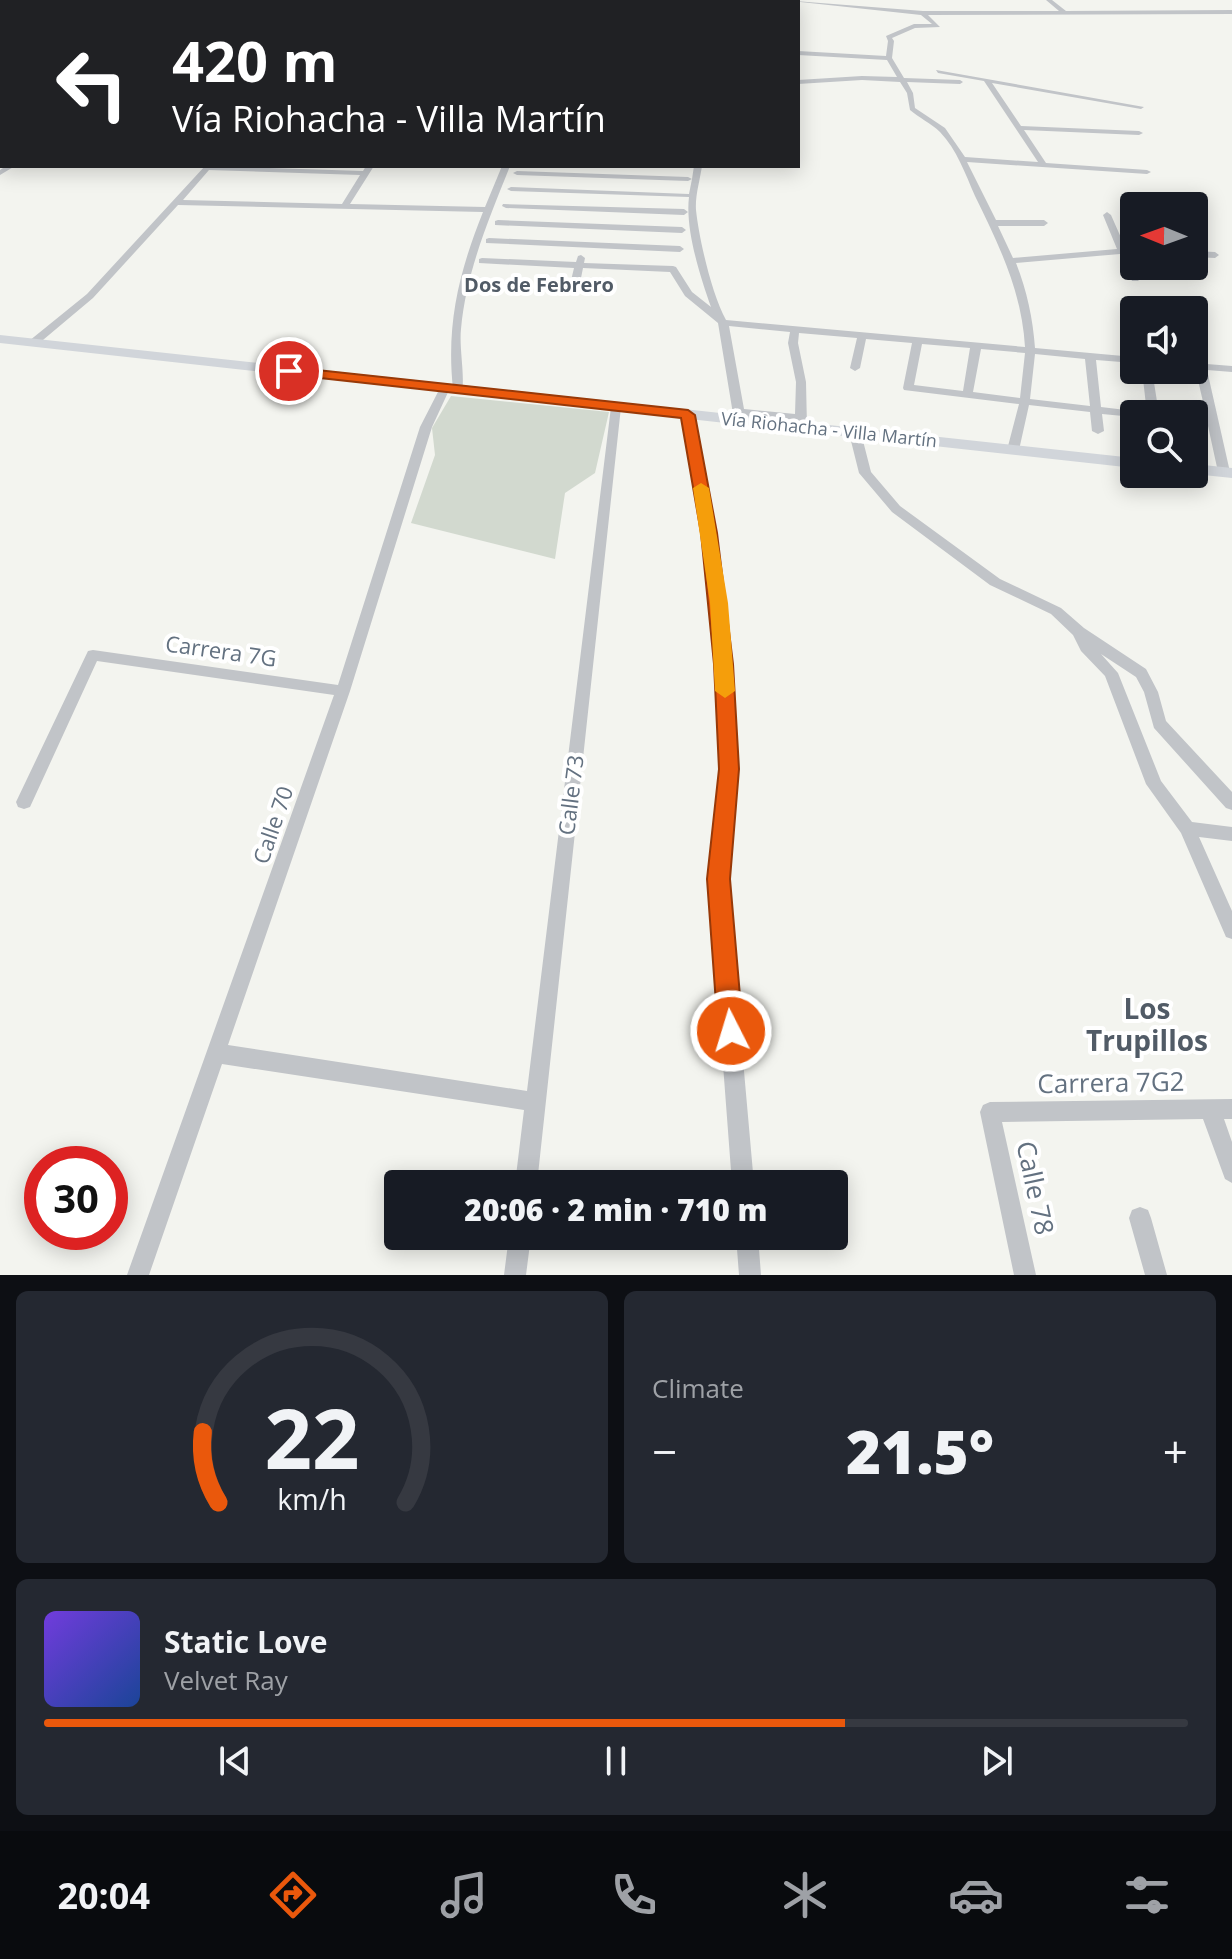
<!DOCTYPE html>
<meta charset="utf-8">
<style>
body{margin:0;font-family:"Open Sans",sans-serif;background:#242831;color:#f1f3f6;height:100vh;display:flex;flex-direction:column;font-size:30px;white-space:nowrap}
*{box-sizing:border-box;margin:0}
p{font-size:26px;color:#9ea1a6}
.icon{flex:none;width:44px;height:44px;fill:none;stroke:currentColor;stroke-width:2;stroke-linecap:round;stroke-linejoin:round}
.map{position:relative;height:1275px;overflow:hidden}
.side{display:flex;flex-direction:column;gap:16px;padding:16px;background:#0d0f14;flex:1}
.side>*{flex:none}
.guide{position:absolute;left:0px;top:0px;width:800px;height:168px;box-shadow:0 4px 20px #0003;background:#202124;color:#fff;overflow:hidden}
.needle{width:52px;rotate:271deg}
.fabs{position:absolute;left:1120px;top:192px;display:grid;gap:16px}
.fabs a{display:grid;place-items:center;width:88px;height:88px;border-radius:8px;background:#171b24;box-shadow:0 4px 20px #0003;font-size:40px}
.speed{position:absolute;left:24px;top:1146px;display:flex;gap:16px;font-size:40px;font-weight:700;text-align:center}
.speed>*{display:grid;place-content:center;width:104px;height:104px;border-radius:50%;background:#171b24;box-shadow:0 4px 20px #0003;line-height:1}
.speed .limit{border:12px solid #d22;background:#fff;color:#111}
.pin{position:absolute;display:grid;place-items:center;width:68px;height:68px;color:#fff;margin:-34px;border:4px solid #fff;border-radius:50%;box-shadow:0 2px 8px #0007}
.me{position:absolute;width:88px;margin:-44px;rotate:355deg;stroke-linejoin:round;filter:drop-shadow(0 0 6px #0008)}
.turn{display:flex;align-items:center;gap:28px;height:168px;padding:0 40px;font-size:36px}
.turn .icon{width:104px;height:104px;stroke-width:2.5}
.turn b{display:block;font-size:56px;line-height:68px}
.big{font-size:60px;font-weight:800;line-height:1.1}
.side .tile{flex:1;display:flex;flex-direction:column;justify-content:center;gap:12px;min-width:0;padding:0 28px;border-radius:12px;background:#242831}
.side .dial{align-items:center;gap:0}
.dial svg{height:208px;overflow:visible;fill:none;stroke:#363941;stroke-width:7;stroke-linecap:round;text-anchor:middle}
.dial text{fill:#f1f3f6;stroke:none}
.song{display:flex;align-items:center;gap:24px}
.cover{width:96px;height:96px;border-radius:12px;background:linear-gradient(135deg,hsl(260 70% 55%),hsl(220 70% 35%))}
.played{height:8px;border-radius:4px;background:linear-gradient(90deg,#ea580c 70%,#363941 70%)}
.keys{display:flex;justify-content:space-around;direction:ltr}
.heat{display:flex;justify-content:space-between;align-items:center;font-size:44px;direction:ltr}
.side .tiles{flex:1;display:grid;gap:16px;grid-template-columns:1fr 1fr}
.tile:last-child{grid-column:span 2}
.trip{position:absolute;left:384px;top:1170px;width:464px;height:80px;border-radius:8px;background:#171b24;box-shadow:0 4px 20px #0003;font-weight:800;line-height:80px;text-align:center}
.menu{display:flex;height:128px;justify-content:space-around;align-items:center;background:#090b0e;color:#9ea1a6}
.menu .icon{width:56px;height:56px}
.menu .selected{color:#ea580c}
.menu b{font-size:36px;color:#f1f3f6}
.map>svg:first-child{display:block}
</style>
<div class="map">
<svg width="1232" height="1275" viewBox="0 0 1232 1275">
<rect width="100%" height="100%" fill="#f3f4ef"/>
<path fill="#d2d9cf" d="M451 396 609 412 595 473 565 493 555 559 411 523 435 455 432 428Z"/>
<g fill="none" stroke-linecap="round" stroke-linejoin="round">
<path fill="#c1c4c8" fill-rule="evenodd" d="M642 0H648V2H642Z
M727 0H733L734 2H728Z
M782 0 923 11H1059L1046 0H1052L1066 11 1232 10V14L928 15 940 27 915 28 892 38 894 41 892 58 904 78 960 80 963 82 960 84 907 82 913 93 915 108 945 128 965 157 1038 162 984 81 938 73 936 70 1144 107 1141 109 992 83 1021 126 1139 131 1143 133 1139 135 1024 130 1046 163 1147 170 1151 172 1147 174 967 162 996 220H1044L1048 223 1044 226H998L1013 258 1117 249 1103 215 1107 212 1111 215 1126 249H1134V255L1129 254 1140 279 1138 281H1132L1120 254 1016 263C1027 291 1033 319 1035 348L1134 357V363L1096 360 1101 407 1134 411 1140 414H1134V417L1102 414 1104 431 1098 434 1092 431 1090 412 1029 405 1019 450 1013 453 1007 450 1019 404 904 390 903 388 912 343 866 339 860 368 855 371 850 368 857 338 799 333 798 343 806 382 807 427 801 430 795 427V421L745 416 746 420 740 423 734 420 718 323 685 296 670 272 583 268 578 293 573 296 568 293 574 268 479 263V259L482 258 576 262 578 256 581 255 585 258 584 263 673 266 676 267 692 292 711 307C700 276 685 229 689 197L511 191 507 189 511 187 689 194 692 179 688 181 517 175 513 173 517 171 688 177 692 179 694 166H702C700 180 695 196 696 210 699 239 712 295 726 320L1025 347C1022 292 999 245 975 196 965 173 957 150 940 132 931 123 919 118 910 110L907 93 900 82 862 80 798 84V80L862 76 897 77 887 60 798 55V51L886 56 888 41 886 36 914 24H932L921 15ZM729 326 790 332 788 343 796 382 795 414 744 409ZM922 344 970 348 963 391 914 385ZM981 349 1025 353 1020 398 973 392ZM1035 354 1085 359 1090 406 1030 399Z
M0 111H2V115H0Z
M0 125H2L0 130Z
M0 147H2V151H0Z
M6 166H15L0 175V170Z
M205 166 363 171 366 166H374L350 204 485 207 502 166H510C489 219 466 272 461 329 459 348 465 375 462 391H454L453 389C446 324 459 272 483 212L178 205 93 298 37 345H29V341L87 294ZM209 170 360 175 342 204 183 200Z
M503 204 684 209 688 212 684 215 506 208 502 206Z
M1194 210 1198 213 1206 237 1194 244V238L1197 236 1194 226Z
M498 220 682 227 686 230 682 233 495 225V221Z
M489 238 680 246 684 249 680 252 486 243V239Z
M1194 251 1215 252 1219 255 1215 258 1194 257Z
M1194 363 1232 366V372L1207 370 1230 472 1228 475 1224 476 1218 472 1208 426 1194 424V418L1207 419Z
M1142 370H1152L1159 414H1147Z
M445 385 450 388 432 427 350 691 228 1045 527 1091 611 407 612 405H620L621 407 537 1184H515L524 1110 222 1064 149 1275H127L334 695 97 661 30 807 24 809 18 807 16 802 88 651 93 650 338 685 420 427 440 388Z
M688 412 694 415 715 533 731 664 737 769 727 879 754 1184H732L709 879 721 769 717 664 703 533 682 415Z
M855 430 861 433 871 472 900 506 1000 579 1061 608 1084 628 1146 669 1158 692 1166 721 1232 792V810L1226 808 1154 728 1144 692 1136 677 1101 654 1118 673 1161 781 1192 822 1232 827V841L1199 837 1232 911V939L1226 937 1181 833 1146 784 1105 676 1081 651 1073 635 1051 614 990 585 892 512 859 473 849 433Z
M1232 1099V1119H1224L1232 1142V1183L1225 1179 1203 1119 1002 1122 1036 1275H1014L980 1112 983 1105 990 1102Z
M1140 1207 1148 1210 1151 1218 1167 1275H1145L1129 1218 1132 1210Z
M509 1236H531L526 1275H504Z
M736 1236H758L761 1275H739Z"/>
<path fill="#d1d5da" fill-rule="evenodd" d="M0 335 1134 458V468L0 343Z
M1194 464 1232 468V478L1194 474Z"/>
</g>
<path fill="#ea580c" stroke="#983908" stroke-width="2" d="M289 367 688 410 695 415 717 533 733 664 739 769 730 879 743 1031 740 1040 731 1044 722 1040 718 1031 707 879 719 769 714 664 701 533 681 418 284 374 282 371Z"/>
<path fill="#f59e0b" d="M701 483 709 488 728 603 735 691 725 698 715 691 710 603 693 488Z"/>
<g text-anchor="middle" stroke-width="8" stroke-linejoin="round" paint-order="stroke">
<g font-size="18" fill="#637180" stroke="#fff">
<text transform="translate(829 430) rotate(6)" y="6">Vía Riohacha - Villa Martín</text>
</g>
<g font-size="20" font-weight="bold" fill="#515b66" stroke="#fff">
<text x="539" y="292">Dos de Febrero</text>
</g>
<g font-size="22" fill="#637180" stroke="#fff">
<text transform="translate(221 651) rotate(8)" y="8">Carrera 7G</text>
<text transform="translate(571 795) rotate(-83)" y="8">Calle 73</text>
<text transform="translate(273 825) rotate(-71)" y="8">Calle 70</text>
</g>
<g font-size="26" fill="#637180" stroke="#fff">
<text transform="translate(1111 1083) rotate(-1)" y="9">Carrera 7G2</text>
<text transform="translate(1035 1188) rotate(78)" y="9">Calle 78</text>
</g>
<g font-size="28" font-weight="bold" fill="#515b66" stroke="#fff">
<text x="1147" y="1019">Los<tspan x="1147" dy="32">Trupillos</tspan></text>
</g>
</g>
</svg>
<div class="fabs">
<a><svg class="needle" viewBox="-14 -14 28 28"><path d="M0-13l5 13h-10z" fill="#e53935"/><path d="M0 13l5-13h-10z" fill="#9ea1a6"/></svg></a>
<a><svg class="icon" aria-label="sound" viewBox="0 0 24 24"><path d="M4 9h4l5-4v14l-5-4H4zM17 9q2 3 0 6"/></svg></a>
<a><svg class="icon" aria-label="search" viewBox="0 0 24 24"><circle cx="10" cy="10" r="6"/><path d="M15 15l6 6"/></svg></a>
</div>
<div class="speed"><div class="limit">30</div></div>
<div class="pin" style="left:289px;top:371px;background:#d93025"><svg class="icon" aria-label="arrive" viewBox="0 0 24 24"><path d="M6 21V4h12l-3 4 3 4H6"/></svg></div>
<svg class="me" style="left:731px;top:1031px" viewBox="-20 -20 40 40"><circle r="17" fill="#ea580c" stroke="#fff" stroke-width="3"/><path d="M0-11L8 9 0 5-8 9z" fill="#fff"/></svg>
<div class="trip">20:06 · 2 min · 710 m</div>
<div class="guide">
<div class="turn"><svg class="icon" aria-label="left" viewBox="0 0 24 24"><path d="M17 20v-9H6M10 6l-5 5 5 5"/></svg><div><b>420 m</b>Vía Riohacha - Villa Martín</div></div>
</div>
</div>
<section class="side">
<div class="tiles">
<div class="tile dial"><svg viewBox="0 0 100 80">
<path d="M14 69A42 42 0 1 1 86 69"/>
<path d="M14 69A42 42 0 0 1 8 42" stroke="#ea580c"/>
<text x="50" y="56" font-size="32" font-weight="700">22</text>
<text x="50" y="72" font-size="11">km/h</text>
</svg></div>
<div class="tile"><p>Climate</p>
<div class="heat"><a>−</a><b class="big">21.5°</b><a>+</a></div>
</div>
<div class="tile">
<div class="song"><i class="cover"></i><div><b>Static Love</b><p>Velvet Ray</p></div></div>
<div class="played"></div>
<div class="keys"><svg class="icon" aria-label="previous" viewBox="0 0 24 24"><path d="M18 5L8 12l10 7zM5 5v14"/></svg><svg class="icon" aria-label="pause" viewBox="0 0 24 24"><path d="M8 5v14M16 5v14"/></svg><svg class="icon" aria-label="next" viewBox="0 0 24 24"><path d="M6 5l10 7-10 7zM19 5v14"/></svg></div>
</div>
</div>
</section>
<nav class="menu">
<b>20:04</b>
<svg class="icon selected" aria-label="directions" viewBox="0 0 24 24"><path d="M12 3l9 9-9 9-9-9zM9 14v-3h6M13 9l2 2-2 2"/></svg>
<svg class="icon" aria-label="music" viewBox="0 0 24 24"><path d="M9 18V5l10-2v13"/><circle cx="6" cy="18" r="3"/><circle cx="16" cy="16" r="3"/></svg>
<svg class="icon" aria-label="phone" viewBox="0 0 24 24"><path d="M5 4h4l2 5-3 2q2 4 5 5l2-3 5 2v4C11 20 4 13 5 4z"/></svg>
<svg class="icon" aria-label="climate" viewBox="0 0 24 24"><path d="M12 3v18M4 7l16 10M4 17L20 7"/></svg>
<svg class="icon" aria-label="car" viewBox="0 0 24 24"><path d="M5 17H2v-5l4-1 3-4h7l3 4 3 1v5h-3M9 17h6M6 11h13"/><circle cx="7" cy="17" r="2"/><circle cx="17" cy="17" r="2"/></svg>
<svg class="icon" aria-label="filters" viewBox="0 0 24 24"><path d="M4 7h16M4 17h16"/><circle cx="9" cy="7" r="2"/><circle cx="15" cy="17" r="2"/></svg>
</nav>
